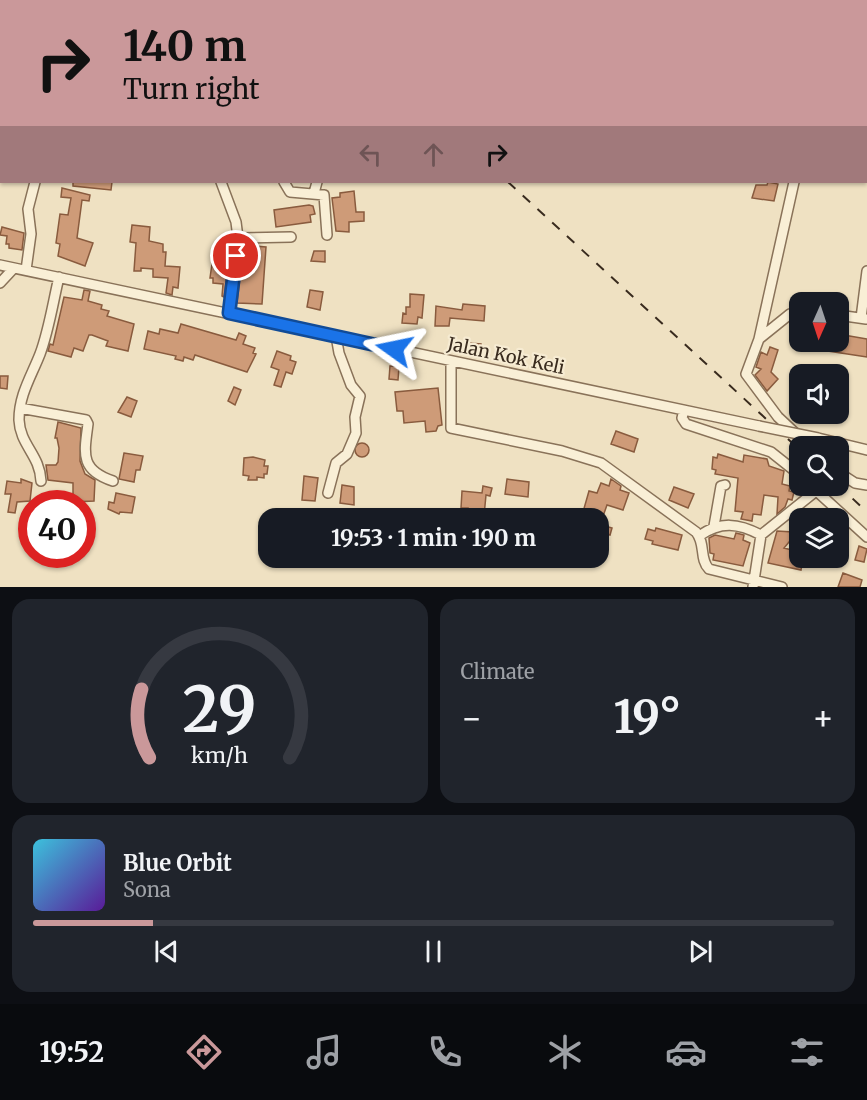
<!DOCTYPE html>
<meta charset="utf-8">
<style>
body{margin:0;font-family:Merriweather,serif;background:#20242c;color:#f1f3f6;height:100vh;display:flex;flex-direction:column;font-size:22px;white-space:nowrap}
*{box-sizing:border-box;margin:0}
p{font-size:20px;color:#9ea1a6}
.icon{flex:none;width:33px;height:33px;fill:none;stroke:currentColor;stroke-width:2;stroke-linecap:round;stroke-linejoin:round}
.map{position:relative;height:587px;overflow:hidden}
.details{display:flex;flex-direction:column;gap:12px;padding:12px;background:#0d0f14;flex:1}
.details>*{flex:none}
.top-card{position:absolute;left:0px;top:0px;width:867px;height:183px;box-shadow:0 2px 4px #0004;background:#ca989a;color:#111;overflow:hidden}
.needle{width:39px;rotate:183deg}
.controls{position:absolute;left:789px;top:292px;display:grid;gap:12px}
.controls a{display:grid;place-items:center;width:60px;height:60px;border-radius:12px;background:#171b24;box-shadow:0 2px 4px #0004;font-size:30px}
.speed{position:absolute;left:18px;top:490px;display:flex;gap:12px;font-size:30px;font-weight:700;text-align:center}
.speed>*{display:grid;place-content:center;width:78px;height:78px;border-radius:50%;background:#171b24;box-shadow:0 2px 4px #0004;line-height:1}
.speed .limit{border:9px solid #d22;background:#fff;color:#111}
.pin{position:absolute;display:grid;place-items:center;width:51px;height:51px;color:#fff;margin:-26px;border:3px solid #fff;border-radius:50%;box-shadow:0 2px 6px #0007}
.me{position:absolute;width:66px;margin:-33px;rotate:282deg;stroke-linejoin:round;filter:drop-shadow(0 0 4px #0008)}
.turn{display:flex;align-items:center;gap:21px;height:126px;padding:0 24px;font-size:27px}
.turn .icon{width:78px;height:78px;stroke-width:2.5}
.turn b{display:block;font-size:42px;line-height:51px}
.lanes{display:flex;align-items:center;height:57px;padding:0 24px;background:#0003;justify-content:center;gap:30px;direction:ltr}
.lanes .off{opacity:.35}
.big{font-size:45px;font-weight:700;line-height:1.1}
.details .card{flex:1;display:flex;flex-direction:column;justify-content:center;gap:9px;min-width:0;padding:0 21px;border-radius:18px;background:#20242c}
.details .dial{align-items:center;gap:0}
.dial svg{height:156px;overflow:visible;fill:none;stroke:#363941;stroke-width:7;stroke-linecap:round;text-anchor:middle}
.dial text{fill:#f1f3f6;stroke:none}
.song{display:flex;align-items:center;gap:18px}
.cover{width:72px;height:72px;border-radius:9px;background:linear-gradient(135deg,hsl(190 70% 55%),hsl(270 70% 35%))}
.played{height:6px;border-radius:3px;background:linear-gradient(90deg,#ca989a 15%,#363941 15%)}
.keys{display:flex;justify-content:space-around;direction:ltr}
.heat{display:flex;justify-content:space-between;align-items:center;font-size:33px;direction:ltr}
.details .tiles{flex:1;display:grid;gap:12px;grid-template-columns:1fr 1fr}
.card:last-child{grid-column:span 2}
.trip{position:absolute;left:258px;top:508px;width:351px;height:60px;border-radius:18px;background:#171b24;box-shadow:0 2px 4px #0004;font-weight:700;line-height:60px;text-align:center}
.menu{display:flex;height:96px;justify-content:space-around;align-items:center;background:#090b0e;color:#9ea1a6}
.menu .icon{width:42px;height:42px}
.menu .current{color:#ca989a}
.menu b{font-size:27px;color:#f1f3f6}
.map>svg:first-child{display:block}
</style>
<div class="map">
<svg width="867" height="587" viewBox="0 0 867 587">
<rect width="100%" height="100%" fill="#efe1c2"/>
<path fill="#ce9b78" stroke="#895b3e" stroke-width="1.5" d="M73 182H112L111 190 73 186Z
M768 182 778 184 774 201 752 198 756 185H767Z
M62 188 90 195 89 201 82 200 77 238 93 243 85 266 58 256 60 244 56 243 60 214 68 215 71 198 61 197Z
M354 191 356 212H364V221L349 222V232L336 231 332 198 340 197V193Z
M309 205 313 206 315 214 310 215 311 222 276 227 274 210Z
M132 225 150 227 149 241 163 244V252H166L165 266 180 267 178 288 173 287 172 295 166 293 168 278 153 277V269L141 268V271H134L136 243 130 242Z
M2 227 24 233 22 250 9 248V244H6L7 236 0 235Z
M244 245 266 247 262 304 237 303Z
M214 250 224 251 223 257 229 258 224 297 222 296 223 284 213 283V278H210Z
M314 251H325V262L311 261Z
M84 290 90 291 88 301 102 305 101 309 109 311 107 316 134 324 128 351 106 346 108 341 92 335H89L83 351 74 348 71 357 48 351 50 344 53 345 64 297 82 300Z
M310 290 323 292 320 310 307 307Z
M410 294 424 295 422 318 418 317 417 324 402 323 403 313 406 314V307H410Z
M463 304 485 306 484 321 450 318 449 326H435L436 306 462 310Z
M181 324 236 340 239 333 246 336 243 344 255 348 253 353 256 354 247 372 195 355 193 360 184 357 183 361 175 359 176 356 144 349 148 331 159 334 160 329 178 333Z
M838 334 867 339V357L815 349V342H838Z
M468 343 481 344V353L468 352Z
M770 347 778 350 771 372 778 379 767 391 755 375 761 369 756 367 761 352 767 355Z
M277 351 291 356 290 360 296 362 292 374 286 372 281 387 274 385 279 370 271 367Z
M390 366 399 367 398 380 389 379Z
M0 376H8L7 389 0 388Z
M234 387 241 390 235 405 228 401Z
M438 388 442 425 438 426 436 431 426 432 425 421 404 423 403 411H397L395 392Z
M127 397 137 401 131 417 118 412Z
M58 422 81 428 80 461 85 474 95 480 94 501 73 502V483L48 480 46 465H56L58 462 59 448 57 438H55Z
M616 431 638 439 634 452 611 444Z
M355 450a7 7 0 1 1 14 0a7 7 0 1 1-14 0Z
M124 453 143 456 140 470H136L134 482 119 479Z
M718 454 743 462 744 455 767 459 769 466 784 471 782 484 790 486 789 491 794 492 792 500 788 499 785 507 777 514 778 497 764 495 761 515 753 514 752 521 741 519 743 512 735 511 738 478 715 474 716 470 712 469 713 457 717 458Z
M253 457 265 460 264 466H268L267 474H264V478L257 477V480H248L249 476 243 475 244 458Z
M304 476 318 478 315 501 302 500Z
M21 479 32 483 30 501 17 502 15 513 8 512 11 494H5L7 481 21 483Z
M507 479 529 482 528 497 505 494Z
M611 479 621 486 620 490 629 493 623 510 607 505 602 519H581L589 491 597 493 601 483 609 486Z
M342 485 354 487V505L340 503Z
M483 486 492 488 490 496 486 495 484 516 467 514 468 508H461L462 491 482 493Z
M674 487 694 494 688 508 669 500Z
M116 493 135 497 132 513 120 512 119 514 108 509 109 502 114 503Z
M598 524 612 528 610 535 598 532Z
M656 528 682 535 678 550 652 544 653 541 645 539 648 529 655 531Z
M777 531 793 532 794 536 784 548 800 552V558H803L801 570 768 563Z
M736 533 744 535 743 540 750 543 743 566 713 560 714 554 710 553 709 538 715 535 734 539Z
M859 546 867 549 864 562 855 560Z
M843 573 862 580 860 587H838Z"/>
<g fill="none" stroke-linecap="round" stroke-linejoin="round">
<g stroke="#897259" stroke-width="12">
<path id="minor" d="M825 2V0
M0 80 2 81
M866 98 867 102
M221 182 236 222 238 238 229 313
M284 182 290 192 324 195 327 235
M794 182 759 339 746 374 778 417 810 447
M314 193 317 182
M238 238 291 237
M0 265 759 426
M26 270 31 234 28 209 35 182
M0 283 14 268
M838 315 866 319
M861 318 867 271
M759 339 790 314 800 313
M451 361V428L562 451 601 463 696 532C706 544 699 559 709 569L782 587
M20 408 86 420 88 424C84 454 80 470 113 481
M684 410 682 418 686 424 771 452 800 475
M818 438 867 450
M838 472 855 483 867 485
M41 481C40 455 20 445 19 420 19 395 31 377 40 354 49 330 53 302 59 277
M811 486 867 537
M328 493 336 463 347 454 356 433 355 417 360 396 351 385 339 353 336 336
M714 526 721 486 725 485
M699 536C721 521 738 523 761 535L816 491
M753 587 761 535"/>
</g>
<use href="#minor" stroke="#f9efd6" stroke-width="9"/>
<path stroke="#392b1e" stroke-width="2" stroke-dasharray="10 10" stroke-linecap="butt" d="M311 0 312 2
M508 182 800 450
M838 485 867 512"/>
<g stroke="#897259" stroke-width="12" stroke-linecap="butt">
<path id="minor-bridge" d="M759 426 818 438"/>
</g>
<use href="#minor-bridge" stroke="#f9efd6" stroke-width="9"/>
</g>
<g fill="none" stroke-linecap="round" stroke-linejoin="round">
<g stroke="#114b97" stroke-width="15">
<path id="route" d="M236 256 229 313 394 349"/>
</g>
<use href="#route" stroke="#1a73e8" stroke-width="10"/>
</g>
<g text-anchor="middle" stroke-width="4.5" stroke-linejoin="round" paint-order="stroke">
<g font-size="18" fill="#392b1e" stroke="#f6ebd2">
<text transform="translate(506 356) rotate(12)" y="6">Jalan Kok Keli</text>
</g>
</g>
</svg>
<div class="controls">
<a><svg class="needle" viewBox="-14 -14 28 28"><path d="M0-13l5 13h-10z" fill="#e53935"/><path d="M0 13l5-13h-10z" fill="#9ea1a6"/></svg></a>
<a><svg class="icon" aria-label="sound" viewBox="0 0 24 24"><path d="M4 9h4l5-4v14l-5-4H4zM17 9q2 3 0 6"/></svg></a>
<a><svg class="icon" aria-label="search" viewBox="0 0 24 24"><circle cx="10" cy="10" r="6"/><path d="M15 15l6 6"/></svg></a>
<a><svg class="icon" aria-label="layers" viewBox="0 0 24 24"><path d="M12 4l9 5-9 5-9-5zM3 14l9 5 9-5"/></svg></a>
</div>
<div class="speed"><div class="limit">40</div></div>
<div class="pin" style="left:236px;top:256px;background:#d93025"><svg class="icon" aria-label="arrive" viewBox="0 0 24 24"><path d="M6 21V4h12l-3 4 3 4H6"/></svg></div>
<svg class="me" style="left:394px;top:349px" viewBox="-20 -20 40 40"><path d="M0-17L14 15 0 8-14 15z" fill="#1a73e8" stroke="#fff" stroke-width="4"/></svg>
<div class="trip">19:53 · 1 min · 190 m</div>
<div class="top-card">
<div class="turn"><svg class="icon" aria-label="right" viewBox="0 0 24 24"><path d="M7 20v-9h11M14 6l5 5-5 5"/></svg><div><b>140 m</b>Turn right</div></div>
<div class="lanes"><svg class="icon off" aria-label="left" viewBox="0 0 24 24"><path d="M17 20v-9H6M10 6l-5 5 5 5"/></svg><svg class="icon off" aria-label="ahead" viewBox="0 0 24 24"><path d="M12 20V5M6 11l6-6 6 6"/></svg><svg class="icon" aria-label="right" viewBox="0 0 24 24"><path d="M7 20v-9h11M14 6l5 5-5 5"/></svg></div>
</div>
</div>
<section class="details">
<div class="tiles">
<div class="card dial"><svg viewBox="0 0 100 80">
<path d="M14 69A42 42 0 1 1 86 69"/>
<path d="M14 69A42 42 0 0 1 10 34" stroke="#ca989a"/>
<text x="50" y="56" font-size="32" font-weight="700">29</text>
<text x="50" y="72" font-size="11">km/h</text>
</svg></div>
<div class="card"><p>Climate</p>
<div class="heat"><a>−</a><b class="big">19°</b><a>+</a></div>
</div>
<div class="card">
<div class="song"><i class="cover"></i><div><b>Blue Orbit</b><p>Sona</p></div></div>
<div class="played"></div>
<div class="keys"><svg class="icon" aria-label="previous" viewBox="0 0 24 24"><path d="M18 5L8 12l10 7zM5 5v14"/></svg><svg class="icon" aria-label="pause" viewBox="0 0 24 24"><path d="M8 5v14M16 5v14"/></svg><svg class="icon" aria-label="next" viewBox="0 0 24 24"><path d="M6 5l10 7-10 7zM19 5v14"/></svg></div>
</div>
</div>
</section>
<nav class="menu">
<b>19:52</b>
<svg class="icon current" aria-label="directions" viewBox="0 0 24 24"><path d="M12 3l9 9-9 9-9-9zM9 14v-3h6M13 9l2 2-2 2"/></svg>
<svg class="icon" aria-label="music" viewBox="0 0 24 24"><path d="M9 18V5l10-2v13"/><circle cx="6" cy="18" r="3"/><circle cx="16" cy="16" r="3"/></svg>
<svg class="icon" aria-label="phone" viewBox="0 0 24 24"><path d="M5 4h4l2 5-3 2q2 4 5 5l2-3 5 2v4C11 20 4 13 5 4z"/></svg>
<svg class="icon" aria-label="climate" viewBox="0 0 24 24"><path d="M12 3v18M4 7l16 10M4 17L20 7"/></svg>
<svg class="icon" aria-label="car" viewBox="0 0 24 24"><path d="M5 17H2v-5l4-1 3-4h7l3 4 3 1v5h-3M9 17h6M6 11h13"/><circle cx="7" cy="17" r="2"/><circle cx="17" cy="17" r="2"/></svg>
<svg class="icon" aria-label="filters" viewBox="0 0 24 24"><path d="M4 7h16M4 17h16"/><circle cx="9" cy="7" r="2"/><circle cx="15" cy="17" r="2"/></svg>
</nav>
